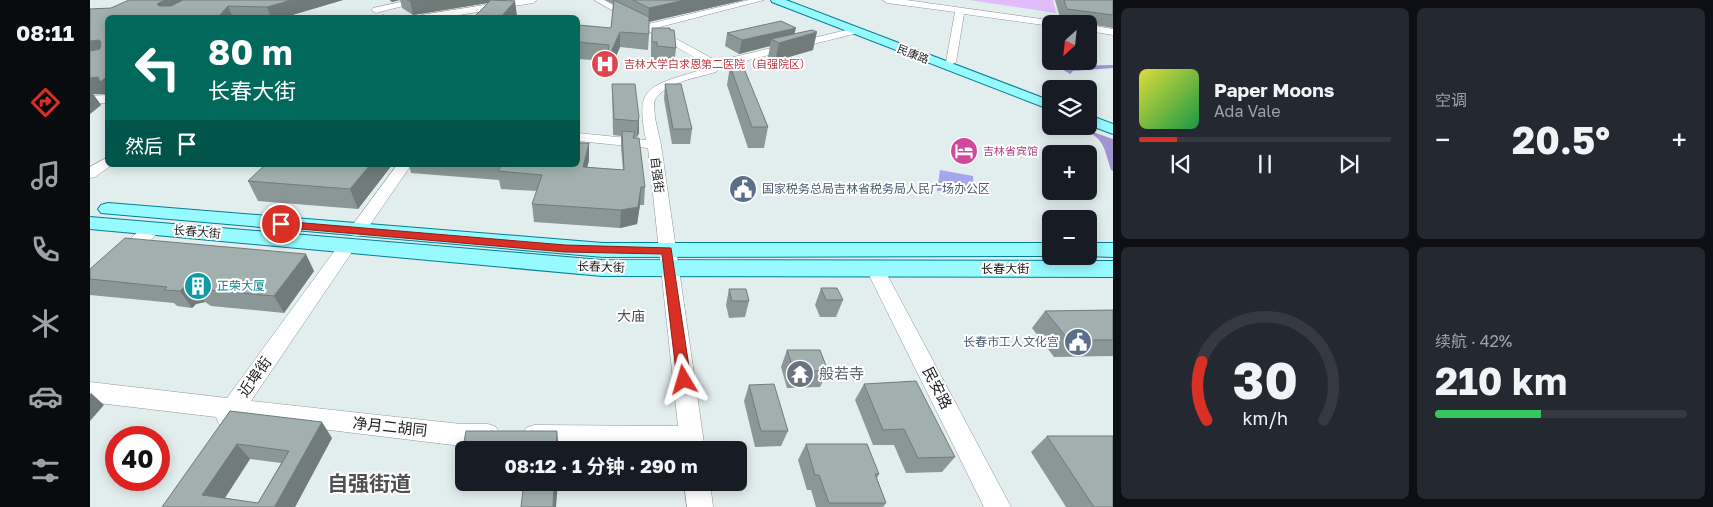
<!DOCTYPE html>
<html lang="zh">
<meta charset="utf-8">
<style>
body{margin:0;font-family:"Golos Text","Noto Sans SC",sans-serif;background:#242831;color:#f1f3f6;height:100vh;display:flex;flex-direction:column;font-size:19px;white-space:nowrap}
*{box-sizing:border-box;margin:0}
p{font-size:16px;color:#9ea1a6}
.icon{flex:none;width:28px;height:28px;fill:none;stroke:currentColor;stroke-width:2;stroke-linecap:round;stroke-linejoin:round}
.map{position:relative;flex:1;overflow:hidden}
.drawer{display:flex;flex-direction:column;gap:8px;padding:8px;background:#0d0f14;width:600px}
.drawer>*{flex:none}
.guide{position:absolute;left:15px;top:15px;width:475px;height:152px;border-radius:8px;box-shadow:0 2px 12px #0003;background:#00695c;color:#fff;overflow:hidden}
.needle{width:32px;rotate:207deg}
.fabs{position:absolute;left:952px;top:15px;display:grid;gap:10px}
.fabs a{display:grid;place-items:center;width:55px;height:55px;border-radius:8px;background:#171b24;box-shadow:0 2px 12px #0003;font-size:25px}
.speed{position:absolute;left:15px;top:426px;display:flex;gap:10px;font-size:25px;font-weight:700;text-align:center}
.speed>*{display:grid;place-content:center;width:65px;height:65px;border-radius:50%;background:#171b24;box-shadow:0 2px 12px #0003;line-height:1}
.speed .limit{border:8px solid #d22;background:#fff;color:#111}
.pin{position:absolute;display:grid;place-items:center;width:42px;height:42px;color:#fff;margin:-21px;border:2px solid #fff;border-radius:50%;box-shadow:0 1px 5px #0007}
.me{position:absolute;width:55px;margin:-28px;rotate:353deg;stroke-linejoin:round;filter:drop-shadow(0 0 4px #0008)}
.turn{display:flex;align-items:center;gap:18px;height:105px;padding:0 20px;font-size:22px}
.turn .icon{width:65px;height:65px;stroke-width:2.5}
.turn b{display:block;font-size:35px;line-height:42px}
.then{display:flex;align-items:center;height:48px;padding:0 20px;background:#0003;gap:10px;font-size:19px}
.big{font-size:38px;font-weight:700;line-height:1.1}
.drawer .card{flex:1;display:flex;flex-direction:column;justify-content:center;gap:8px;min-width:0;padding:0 18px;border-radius:8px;background:#242831}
.drawer .dial{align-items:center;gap:0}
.dial svg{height:130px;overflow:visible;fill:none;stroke:#363941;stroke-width:7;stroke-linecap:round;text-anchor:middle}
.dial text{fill:#f1f3f6;stroke:none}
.song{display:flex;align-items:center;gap:15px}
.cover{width:60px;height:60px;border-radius:8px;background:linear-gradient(135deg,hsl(60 70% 55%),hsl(140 70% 35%))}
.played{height:5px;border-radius:2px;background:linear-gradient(90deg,#d93025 15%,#363941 15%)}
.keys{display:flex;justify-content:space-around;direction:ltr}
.heat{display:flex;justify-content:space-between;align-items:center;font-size:28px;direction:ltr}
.charge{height:8px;border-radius:4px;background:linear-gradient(90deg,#34c759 42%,#363941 0)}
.drawer .tiles{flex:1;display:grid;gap:8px;grid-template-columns:repeat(2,1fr)}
.trip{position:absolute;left:365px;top:441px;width:292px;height:50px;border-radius:8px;background:#171b24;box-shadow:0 2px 12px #0003;font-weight:700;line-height:50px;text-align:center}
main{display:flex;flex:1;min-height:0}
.dock{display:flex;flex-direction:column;width:90px;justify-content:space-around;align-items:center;background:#090b0e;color:#9ea1a6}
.dock .icon{width:35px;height:35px}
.dock .active{color:#d93025}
.dock b{font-size:22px;color:#f1f3f6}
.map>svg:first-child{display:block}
</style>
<main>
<nav class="dock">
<b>08:11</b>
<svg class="icon active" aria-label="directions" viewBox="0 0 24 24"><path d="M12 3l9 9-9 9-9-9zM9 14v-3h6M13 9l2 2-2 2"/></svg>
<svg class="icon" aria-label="music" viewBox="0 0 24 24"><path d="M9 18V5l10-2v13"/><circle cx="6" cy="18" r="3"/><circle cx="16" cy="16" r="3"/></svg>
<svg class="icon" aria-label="phone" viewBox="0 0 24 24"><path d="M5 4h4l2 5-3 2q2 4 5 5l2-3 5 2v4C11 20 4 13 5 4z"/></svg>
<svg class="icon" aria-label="climate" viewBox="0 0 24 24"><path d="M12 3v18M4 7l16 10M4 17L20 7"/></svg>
<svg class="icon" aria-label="car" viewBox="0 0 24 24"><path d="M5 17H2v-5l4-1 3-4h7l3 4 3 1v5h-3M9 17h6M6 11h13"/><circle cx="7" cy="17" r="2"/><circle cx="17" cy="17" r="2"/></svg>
<svg class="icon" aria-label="filters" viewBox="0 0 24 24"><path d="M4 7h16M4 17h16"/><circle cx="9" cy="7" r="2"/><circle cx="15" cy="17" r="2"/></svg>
</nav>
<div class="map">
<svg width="1023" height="507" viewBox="0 0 1023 507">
<rect width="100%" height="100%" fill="#e2edee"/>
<path fill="#a5a6eb" d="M850 170 883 176 884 191H847Z"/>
<path fill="#a095d0" d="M970 61H976L978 66 1023 65V68L983 71 980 74 972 69Z
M985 126 1023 139V171L1021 170C1012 141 1014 138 985 126Z"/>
<path fill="#e0bcfb" d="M879 0H1023V8L963 0 966 13Z"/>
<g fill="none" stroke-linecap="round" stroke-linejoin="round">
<path stroke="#bbc3c4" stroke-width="10" stroke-dasharray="10 5" stroke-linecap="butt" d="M289 16 290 18"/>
<g stroke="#949494" stroke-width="1">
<path id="minor" d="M320 0H336L286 13 281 10 283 8Z
M427 0H447L443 3 351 18H327L331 15Z
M504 0H514L558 24 659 0H674L566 28 627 61 765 28 770 31 768 33 630 67 626 72C607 78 573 82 564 102L565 118 571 145 615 450H591V448L444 447 436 444 432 436 436 428 444 425 588 426 558 148 488 141V133L556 140C547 94 552 87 598 74 605 71 614 70 620 66Z
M793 0H816L966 21 971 24H961V26L874 14 866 62 861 65 856 62 865 12 797 3Z
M999 25 1023 29V35L999 31Z
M18 95V103L0 104V96Z
M18 157V165H22L5 177 0 178V167Z
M307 165H321L273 235 267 236 261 235 259 231 261 227Z
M63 223 69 224 71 228 69 232 7 289 0 291V274L57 224Z
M257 240 263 242 266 246 161 401 371 424H398L406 427 410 435 406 443 398 446H371L149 419 145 424 137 427 129 424 126 417 0 402V382L137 398 251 242Z
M785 263 791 265 794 269 921 507H894L776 269 779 265Z
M594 482H620L623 507H597Z"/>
</g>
<g stroke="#007f95" stroke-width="2">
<path id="major" d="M681 0H696L961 101V110L682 2Z
M999 115 1023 124V134L999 125Z
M18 203 513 243H961V256H964L513 257 11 213 8 209 11 205Z
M0 217 512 260 1023 261V277L512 276 0 229Z
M999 243H1023V257L996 256H999Z"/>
</g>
<use href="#minor" fill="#fff" fill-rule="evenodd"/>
<use href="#major" fill="#96faff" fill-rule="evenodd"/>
</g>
<path fill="#8a9796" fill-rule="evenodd" d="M39 0H253L192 18H18L17 93 3 94 11 105 0 114V9L21 8Z
M299 0H417L412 1 427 16 397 3 323 15 312 8 310 0 302 2Z
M515 0H654L559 22V34L558 50 530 47 520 70 518 69V61L488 59V25L521 28 523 4Z
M965 0H1023V28L999 24 971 21Z
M562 28 580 30 586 48 584 66 566 64V60H561V45Z
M637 33 705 34 723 50 685 61 678 57 680 46 649 54 635 46Z
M640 66 678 127 674 148H658L637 85Z
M522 84 549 117V133L547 137H545V138L555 187 554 205H550L547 224 530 228 444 222 442 204 447 191 411 189 409 180 321 173 319 165H488L499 143V160L497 167 533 170 531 147V136L523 135Z
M575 84 602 129 600 144H582L574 99Z
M175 165H302L268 209 168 201 158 181Z
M224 271 194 313 121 306 115 302 106 304 102 308 87 306 84 303 0 295V279Z
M731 288 753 300 746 317H730L725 305Z
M639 289 659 301 655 317 639 318 636 305Z
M1023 310V356L964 357 942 328 955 311Z
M697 350 738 371 730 387 697 388 691 367Z
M774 384 865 457 852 472 816 473 804 445H783L765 400Z
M659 385 698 431 691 446 665 447 654 401Z
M140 411 242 438 205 507H72ZM160 459 191 463 168 503 135 498Z
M957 436 1023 507H976L941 452Z
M716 444 789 474 787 478 796 503 793 507H726L721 490H717L708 460Z
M374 450V467L371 458Z"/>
<path fill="#717b7a" d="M75 0H105L74 18 67 4Z
M202 0H253L192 18H181L177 7Z
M301 0H310L302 2Z
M329 0H417L323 15 320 1Z
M595 0H654L558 22 559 8Z
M425 1 427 16 426 18H410Z
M138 6 143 18H129V16Z
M706 28 703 39 727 32 723 50 685 61 689 43 681 39 680 46 649 54 652 40Z
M530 32V47L520 70V54Z
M9 40 18 55 0 57V41Z
M18 76V94H3L11 105 0 114V78Z
M549 117V133L547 137 548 121Z
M499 143V160L493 184V167Z
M280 165H302L268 209 260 189Z
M551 187 550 205 547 224 530 228 531 210Z
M216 254 224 271 194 313 184 296Z
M103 285 115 302 106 304 102 308 90 291 94 287Z
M1 393 14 405 0 421V394Z
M232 422 242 438 205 507H185V506Z
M467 431 469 450H466Z
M147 444 160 459 129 507 112 495Z
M464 482H468L466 507H463Z"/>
<path fill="#a1b0af" stroke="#717b7a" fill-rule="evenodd" d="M39 0H75L67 4 69 6H81L93 0H202L177 7 138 6 129 16 107 18H18V76L10 82 8 77 0 78V51L10 49 11 42 9 40 0 41V9L21 8Z
M317 0H329L320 1Z
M401 0 425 1 410 18H383Z
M524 0 559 17V34L530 32 520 54 518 53 519 45 488 42V25L521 28Z
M543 0H595L559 8Z
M974 0H1023V15L977 9Z
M691 21 706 28 652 40 637 33Z
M562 28H580V30H584L586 48 567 46V42H562Z
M722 30 727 32 689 43 681 39Z
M640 66H653L678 127H662Z
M522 84H545L549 117 548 121 524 119Z
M575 84H591L602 129H583Z
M532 131 545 132 543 138H549L555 187H551L548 207 531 210 442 204 452 175 408 171 411 165H488V143H499L493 167 534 170Z
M175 165H280L260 189 158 181Z
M35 238 216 254 184 296 109 289 103 285 94 287 90 291 74 290 77 287 0 279V269Z
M731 288H747L753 300H736Z
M639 289H656L659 301H642Z
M1023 310V340H979L955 311Z
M697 350H730L738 371H704Z
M826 381 865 457 828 458 814 429 793 430 774 384Z
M684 384 698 431H671L659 385Z
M140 411 232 422 185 506V507H72ZM147 444 199 451 168 503 112 495Z
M376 431H467L466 450H374V458H371Z
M957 436H1023V507H1004Z
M716 444H777L789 474H785L796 503H739L729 475H725Z
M434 482H464L463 507H431Z"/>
<path fill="#d93025" stroke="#8d1f18" d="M191 221 475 245 581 248 601 380 599 384 594 386 589 384 587 380 572 254 475 252 187 227 185 224Z"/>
<defs>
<g id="hospital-disc" transform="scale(1.4375)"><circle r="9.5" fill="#e0444e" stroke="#fff"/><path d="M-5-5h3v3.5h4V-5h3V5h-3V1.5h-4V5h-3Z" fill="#fff"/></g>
<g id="hotel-disc" transform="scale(1.4375)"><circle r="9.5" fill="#d1479c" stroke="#fff"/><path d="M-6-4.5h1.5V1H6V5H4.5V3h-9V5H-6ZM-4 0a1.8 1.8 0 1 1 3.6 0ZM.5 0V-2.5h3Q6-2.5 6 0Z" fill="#fff"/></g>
<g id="civic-disc" transform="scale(1.4375)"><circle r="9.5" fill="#5c6f8a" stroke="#fff"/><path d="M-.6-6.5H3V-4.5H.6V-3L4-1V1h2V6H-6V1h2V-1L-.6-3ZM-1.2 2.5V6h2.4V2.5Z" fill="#fff"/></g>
<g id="building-disc" transform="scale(1.4375)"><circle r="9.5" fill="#0f9aa8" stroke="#fff"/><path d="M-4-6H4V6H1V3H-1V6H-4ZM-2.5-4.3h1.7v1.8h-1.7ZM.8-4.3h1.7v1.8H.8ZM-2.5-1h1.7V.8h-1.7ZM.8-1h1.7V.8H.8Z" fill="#fff"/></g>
<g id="temple-disc" transform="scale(1.4375)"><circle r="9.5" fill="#6b7280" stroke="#fff"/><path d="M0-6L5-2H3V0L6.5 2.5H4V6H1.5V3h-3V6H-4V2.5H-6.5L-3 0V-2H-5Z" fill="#fff"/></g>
</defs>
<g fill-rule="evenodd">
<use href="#hospital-disc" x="515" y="64"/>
<use href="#hotel-disc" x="874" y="151"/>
<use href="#civic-disc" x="653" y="189"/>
<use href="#building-disc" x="108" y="286"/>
<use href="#civic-disc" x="988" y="342"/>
<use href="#temple-disc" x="710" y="374"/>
</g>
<g text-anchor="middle" stroke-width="4" stroke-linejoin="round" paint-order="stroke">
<g font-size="11" fill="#1d1d1d" stroke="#fff">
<text transform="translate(823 54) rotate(21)" y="4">民康路</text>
</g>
<g font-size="11" fill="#be3a42" stroke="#fff" text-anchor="start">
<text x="534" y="68">吉林大学白求恩第二医院（自强院区）</text>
</g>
<g font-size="11" fill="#b23c85" stroke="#fff" text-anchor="start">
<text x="893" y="155">吉林省宾馆</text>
</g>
<g font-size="12" fill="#1d1d1d" stroke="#fff">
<text transform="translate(567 175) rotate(83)" y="4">自强街</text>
<text transform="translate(107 232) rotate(5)" y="4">长春大街</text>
<text transform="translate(511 267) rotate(2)" y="4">长春大街</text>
<text x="915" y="273">长春大街</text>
</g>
<g font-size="12" fill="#4e5e75" stroke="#fff" text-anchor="start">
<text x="672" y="193">国家税务总局吉林省税务局人民广场办公区</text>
<text x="969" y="346" text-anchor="end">长春市工人文化宫</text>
</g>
<g font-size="12" fill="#0d838f" stroke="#fff" text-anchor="start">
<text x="127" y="290">正荣大厦</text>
</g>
<g font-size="14" fill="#505050" stroke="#fff">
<text x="541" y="321">大庙</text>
</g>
<g font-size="15" fill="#5b616d" stroke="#fff" text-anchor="start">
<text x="729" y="379">般若寺</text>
</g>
<g font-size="15" fill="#1d1d1d" stroke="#fff">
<text transform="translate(165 377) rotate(-55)" y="5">近埠街</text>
<text transform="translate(847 388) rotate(63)" y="5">民安路</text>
<text transform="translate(300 427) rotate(6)" y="5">净月二胡同</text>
</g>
<g font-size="21" font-weight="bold" fill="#505050" stroke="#fff">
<text x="279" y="491">自强街道</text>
</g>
</g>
</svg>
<div class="fabs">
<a><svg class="needle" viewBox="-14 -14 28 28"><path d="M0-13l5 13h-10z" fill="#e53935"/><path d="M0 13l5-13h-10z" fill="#9ea1a6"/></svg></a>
<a><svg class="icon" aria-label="layers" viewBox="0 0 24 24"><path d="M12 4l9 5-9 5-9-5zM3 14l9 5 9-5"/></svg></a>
<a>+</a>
<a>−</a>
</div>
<div class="speed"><div class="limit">40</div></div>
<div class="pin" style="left:191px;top:224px;background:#d93025"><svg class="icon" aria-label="arrive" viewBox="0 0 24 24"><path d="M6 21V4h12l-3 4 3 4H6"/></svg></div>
<svg class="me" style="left:594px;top:380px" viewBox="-20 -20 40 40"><path d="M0-17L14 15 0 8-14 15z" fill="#d93025" stroke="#fff" stroke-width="4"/></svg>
<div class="trip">08:12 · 1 分钟 · 290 m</div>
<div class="guide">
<div class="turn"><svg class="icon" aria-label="left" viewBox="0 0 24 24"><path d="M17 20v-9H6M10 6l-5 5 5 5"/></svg><div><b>80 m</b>长春大街</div></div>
<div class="then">然后<svg class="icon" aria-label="arrive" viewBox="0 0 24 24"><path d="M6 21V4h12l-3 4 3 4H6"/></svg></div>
</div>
</div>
<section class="drawer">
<div class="tiles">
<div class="card">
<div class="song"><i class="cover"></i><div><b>Paper Moons</b><p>Ada Vale</p></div></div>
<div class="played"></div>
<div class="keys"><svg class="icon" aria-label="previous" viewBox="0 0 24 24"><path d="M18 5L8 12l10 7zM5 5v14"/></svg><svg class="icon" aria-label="pause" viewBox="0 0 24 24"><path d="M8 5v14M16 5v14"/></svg><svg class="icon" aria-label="next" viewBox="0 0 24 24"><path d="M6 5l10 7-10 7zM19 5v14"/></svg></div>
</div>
<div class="card"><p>空调</p>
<div class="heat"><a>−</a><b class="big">20.5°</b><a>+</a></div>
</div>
<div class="card dial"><svg viewBox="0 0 100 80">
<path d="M14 69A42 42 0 1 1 86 69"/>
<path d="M14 69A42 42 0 0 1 11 33" stroke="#d93025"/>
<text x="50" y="56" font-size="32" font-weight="700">30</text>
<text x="50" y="72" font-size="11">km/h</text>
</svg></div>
<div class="card"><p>续航 · 42%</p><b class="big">210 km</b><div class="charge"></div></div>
</div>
</section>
</main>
